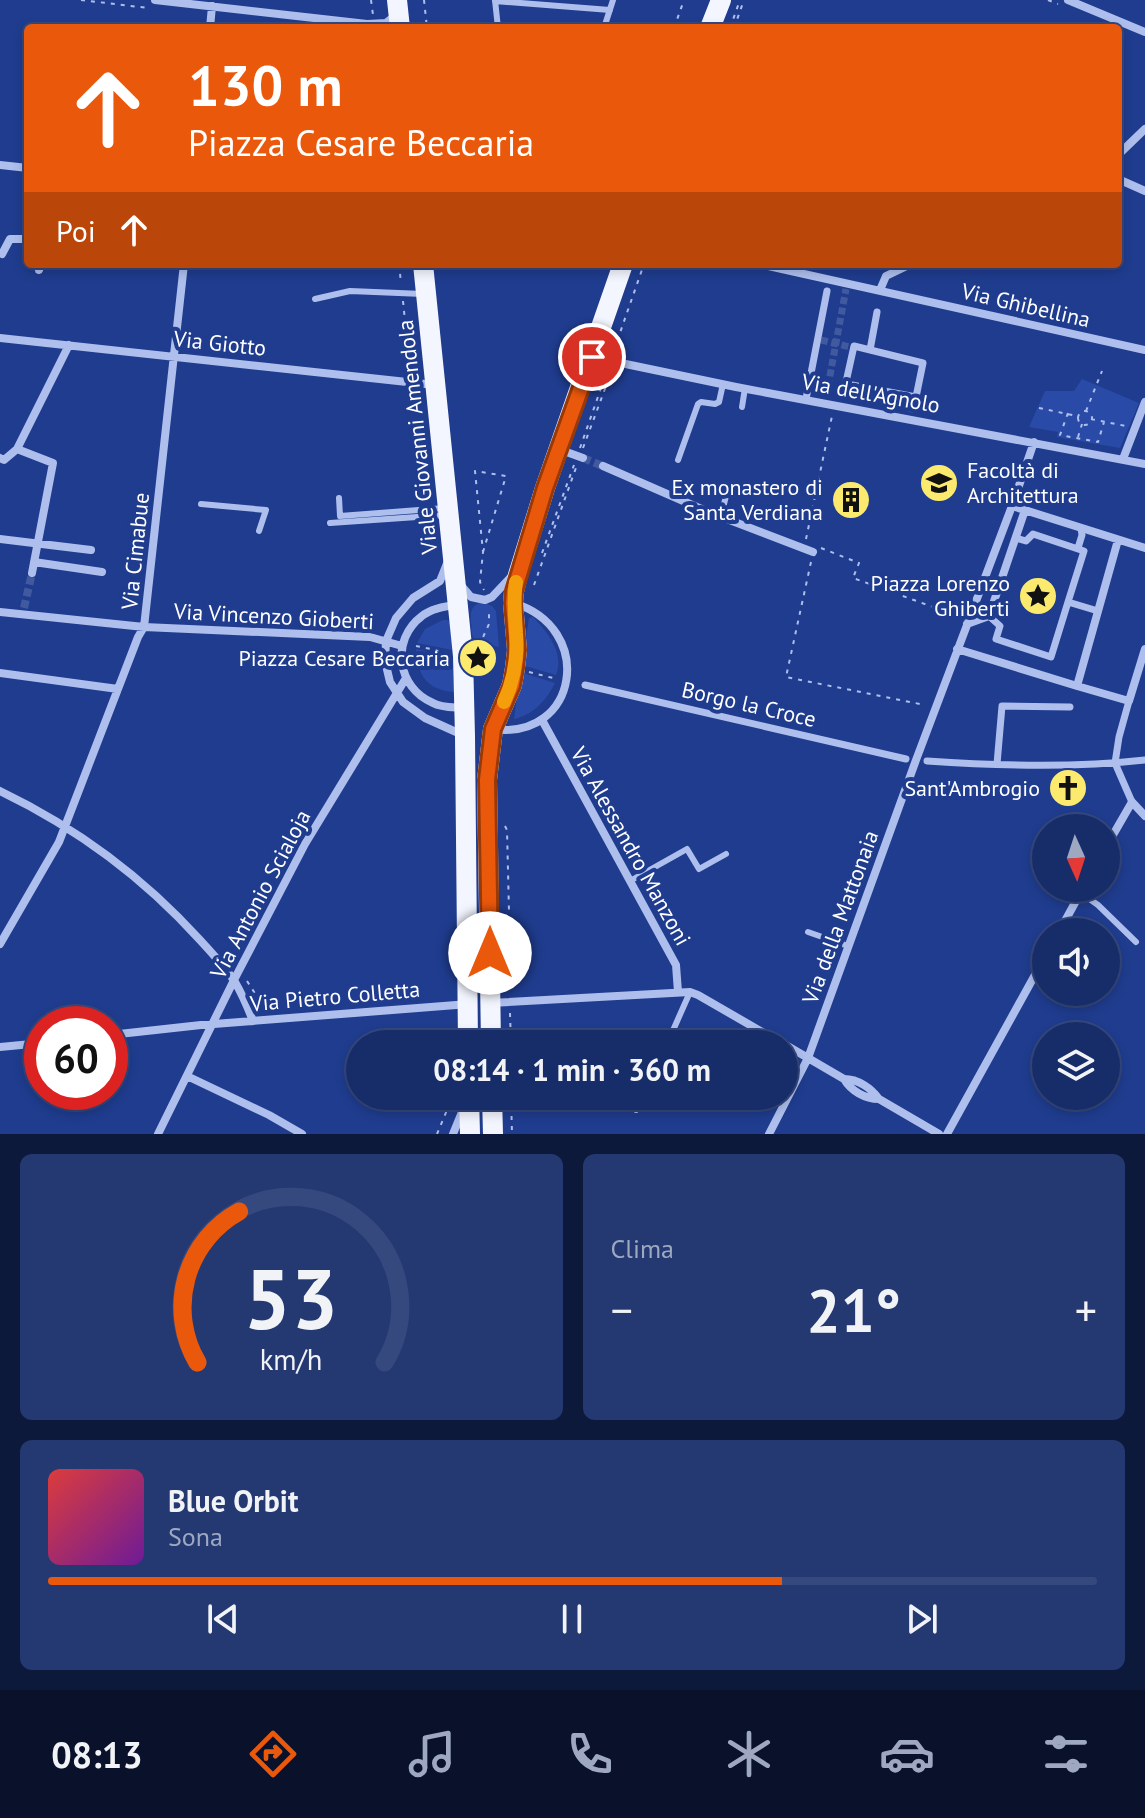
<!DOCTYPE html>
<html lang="it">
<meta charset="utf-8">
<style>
body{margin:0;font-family:"PT Sans",sans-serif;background:#243972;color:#f1f3f6;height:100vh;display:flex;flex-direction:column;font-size:30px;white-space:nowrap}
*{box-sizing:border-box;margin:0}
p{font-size:26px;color:#9ea8c1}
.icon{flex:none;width:44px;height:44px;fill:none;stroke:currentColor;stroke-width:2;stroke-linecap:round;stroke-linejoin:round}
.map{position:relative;height:1134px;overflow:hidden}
.details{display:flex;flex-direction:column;gap:20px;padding:20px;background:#0d193a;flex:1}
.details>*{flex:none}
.hud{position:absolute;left:24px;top:24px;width:1098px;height:244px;border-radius:8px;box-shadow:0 4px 12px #0003,0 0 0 2px #36497e;background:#ea580c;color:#fff;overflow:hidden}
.needle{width:52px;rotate:177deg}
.buttons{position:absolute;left:1032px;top:814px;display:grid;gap:16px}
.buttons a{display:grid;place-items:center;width:88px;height:88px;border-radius:50%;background:#172d6a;box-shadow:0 4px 12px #0003,0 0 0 2px #36497e;font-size:40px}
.speed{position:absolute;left:24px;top:1006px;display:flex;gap:16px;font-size:40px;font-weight:700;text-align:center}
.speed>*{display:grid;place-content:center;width:104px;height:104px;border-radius:50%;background:#172d6a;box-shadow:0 4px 12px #0003,0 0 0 2px #36497e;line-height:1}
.speed .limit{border:12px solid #d22;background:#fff;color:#111}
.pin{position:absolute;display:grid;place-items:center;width:68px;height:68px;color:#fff;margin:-34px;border:4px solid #fff;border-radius:50%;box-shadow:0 2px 8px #0007}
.me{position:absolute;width:88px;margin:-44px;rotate:0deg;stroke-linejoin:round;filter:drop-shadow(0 0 6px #0008)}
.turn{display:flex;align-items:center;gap:28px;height:168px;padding:0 32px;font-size:36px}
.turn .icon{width:104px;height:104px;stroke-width:2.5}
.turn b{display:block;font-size:56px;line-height:68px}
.then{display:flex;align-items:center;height:76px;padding:0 32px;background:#0003;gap:16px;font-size:30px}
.big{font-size:60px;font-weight:800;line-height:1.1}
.details .widget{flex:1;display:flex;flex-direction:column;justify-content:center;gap:12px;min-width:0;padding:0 28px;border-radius:12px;background:#243972}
.details .dial{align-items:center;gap:0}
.dial svg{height:208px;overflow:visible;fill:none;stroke:#36497e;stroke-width:7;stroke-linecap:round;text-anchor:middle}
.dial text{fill:#f1f3f6;stroke:none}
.song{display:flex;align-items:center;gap:24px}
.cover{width:96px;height:96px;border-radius:12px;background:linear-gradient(135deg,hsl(0 70% 55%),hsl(280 70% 35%))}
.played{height:8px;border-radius:4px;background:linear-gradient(90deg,#ea580c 70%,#36497e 70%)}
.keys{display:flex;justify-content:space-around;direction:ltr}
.heat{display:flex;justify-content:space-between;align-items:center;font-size:44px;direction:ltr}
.details .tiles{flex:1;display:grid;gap:20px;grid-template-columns:1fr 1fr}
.widget:last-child{grid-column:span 2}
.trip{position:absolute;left:346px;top:1030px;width:452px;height:80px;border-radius:40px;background:#172d6a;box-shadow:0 4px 12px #0003,0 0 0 2px #36497e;font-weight:800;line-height:80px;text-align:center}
.tab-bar{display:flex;height:128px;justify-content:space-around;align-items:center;background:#09122a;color:#9ea8c1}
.tab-bar .icon{width:56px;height:56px}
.tab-bar .selected{color:#ea580c}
.tab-bar b{font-size:36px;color:#f1f3f6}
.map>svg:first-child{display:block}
</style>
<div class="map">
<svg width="1145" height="1134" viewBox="0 0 1145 1134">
<rect width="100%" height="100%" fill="#1f3c8e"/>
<path fill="#294ba7" d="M1082 379 1139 403 1120 448 1057 437 1058 432 1029 427 1045 391H1074Z
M483 602 492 606 496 611 499 647C492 645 477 644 473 637 471 633 472 628 471 623 470 611 471 605 483 602Z
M533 617C547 632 565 653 556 675L522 665 529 618Z
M443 620H447L451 623 452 650 417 643 425 629Z
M416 649 452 656 454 692C427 690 417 675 416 649Z
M523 673 555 683C546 701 533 715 514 719L520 674Z"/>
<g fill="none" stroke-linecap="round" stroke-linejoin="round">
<path stroke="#41599f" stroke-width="7" stroke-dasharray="7 3.5" stroke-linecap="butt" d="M821 340 854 348
M826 397 846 289
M910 412 914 397"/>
<path stroke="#41599f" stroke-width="8" stroke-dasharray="8 4" stroke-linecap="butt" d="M583 458 603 466
M24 608 32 573"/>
<path stroke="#aebfed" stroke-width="2" stroke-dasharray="4 6" stroke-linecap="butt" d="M81 0 148 8
M371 0 373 15
M424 0 427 28
M1048 0 1058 4
M674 28 684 0
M730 28 740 0
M734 28 744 0
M399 264 401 283
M403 301 410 370
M614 350 644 264
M1039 408 1077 416
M1086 411 1102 371
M1078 418a7 7 0 1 1 14 0a7 7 0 1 1-14 0Z
M1068 413 1060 435 1098 442 1104 422
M1091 419 1126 426
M1078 437 1082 424
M580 448 607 371
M583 448 609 378
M806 539 832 416
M821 548 859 563 853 578 958 616
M483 552 506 476 475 471 483 552 480 582 484 590
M542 553 574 465
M811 562 786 677 925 705
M534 585 577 465
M416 646 446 652
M479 646 489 624V611
M529 672 557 679
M505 826 507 830 509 912 505 918
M506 974 509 980 510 990
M247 981 265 1009
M510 1013 511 1044
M511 1096 512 1134
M437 1134 447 1110 449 1096"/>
<path stroke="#aebfed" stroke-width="6" d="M495 0 498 28
M495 1 610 10
M604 28 613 0
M315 299 350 291 423 294
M742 407 745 388
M678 460 698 404 701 402 715 404 719 402 723 384
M339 498 340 516 445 508
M201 504 266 510 259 531
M721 516 728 488
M330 523 446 515
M630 881 687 849 699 869 726 854
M1081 893 1098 905 1136 942
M808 932 848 946
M667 1044 690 992
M636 1110 642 1096"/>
<path stroke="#aebfed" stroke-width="7" d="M854 346 923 363 916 397 852 385 850 393 844 391Z
M870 350 877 312
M806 399 827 291
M1016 538 1026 541 1033 534 1084 551 1068 602 1098 611
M1078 548 1082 535 1081 528
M989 616 1000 626 996 639 1051 657 1068 602
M585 685 906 759
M1129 701 1119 737 1115 763 1132 802
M927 761C999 766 1074 768 1145 760
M997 764 1002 706 1070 707"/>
<path stroke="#aebfed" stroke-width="8" d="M155 0 367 24 386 23 395 16
M1068 0 1145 32
M210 28 212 6
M1118 155 1145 129
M0 165 28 168
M1118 179 1145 191
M2 254 10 239H28
M759 264 1145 350
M39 270 41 264
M880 290 886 276 911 264
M0 338 435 385
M592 357 736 387 1145 464
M561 450 583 458
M0 458 4 460 17 449
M1123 459 1145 402
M603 466 706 511 813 552
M1012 506 1145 548
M0 539 91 550
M448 561 440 581 413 598 396 618 386 641 385 661 390 682 403 702 425 718 465 736
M34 562 102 572
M32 573 53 463 17 449 69 345
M460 584 471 597 485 600 492 597 511 577
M458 605C445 606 432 608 422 616 390 640 397 688 433 703 442 708 454 707 464 708
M0 612 144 627 370 637 402 646
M967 624 989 616 1025 510
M957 649 1077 686 1118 540
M0 673 118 689
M1077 686 1129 701 1145 649
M542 720 676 965 678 992
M493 729C579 741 596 627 513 603
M0 791C75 827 144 878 200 940 212 953 225 967 235 982 242 994 248 1008 253 1021
M1106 847 1132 802 1145 816
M1059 932 1083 888
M0 944 59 842 138 637 144 627 184 264
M490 1003 690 992 698 995 783 1044
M110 1035 201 1025 469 1004
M784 1044 844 1079C858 1079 871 1088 879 1099L939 1134
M0 1047 42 1043
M187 1076 269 1115 302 1134
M844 1079C851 1091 865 1099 879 1099
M158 1134 234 980 305 844 406 678
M453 1134 462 1112
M769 1134 808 1058 916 760 1012 506 1034 442
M947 1134 1046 955"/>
<path stroke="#f4f6ff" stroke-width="20" d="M397 0 400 28
M710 28 721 0
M423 264 463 656 465 736 468 1044
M491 1044 487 780 493 729 512 685 515 668 517 650 513 603 514 591 518 575 545 488 623 264
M469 1096 470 1134
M492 1096 493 1134"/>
</g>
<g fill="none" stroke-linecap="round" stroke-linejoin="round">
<g stroke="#983908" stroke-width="20">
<path id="route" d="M490 953 487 780 493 729 512 685 515 668 517 650 513 603 514 591 545 488 592 357"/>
</g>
<use href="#route" stroke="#ea580c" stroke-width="14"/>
<path stroke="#f59e0b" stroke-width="14" d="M504 702C514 680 518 658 516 633 515 615 513 600 516 582"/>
</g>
<defs>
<g id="university-disc" transform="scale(2)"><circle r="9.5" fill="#fbea6e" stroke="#1f3c8e"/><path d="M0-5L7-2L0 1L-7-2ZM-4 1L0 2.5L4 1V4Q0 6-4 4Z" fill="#111"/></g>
<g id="building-disc" transform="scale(2)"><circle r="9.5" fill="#fbea6e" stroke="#1f3c8e"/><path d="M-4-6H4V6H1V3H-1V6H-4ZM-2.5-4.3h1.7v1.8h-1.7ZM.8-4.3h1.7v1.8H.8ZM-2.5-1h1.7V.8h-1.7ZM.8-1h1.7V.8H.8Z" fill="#111"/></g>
<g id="sight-disc" transform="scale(2)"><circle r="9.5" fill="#fbea6e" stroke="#1f3c8e"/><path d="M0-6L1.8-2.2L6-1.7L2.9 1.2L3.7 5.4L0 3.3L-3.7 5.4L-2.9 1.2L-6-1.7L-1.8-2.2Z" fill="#111"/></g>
<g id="church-disc" transform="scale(2)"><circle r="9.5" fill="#fbea6e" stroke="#1f3c8e"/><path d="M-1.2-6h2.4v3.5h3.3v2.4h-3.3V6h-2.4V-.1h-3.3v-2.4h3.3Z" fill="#111"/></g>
</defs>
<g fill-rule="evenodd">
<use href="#university-disc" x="939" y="483"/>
<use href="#building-disc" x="851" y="500"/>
<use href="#sight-disc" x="1038" y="596"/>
<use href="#sight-disc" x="478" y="658"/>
<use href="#church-disc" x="1068" y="788"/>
</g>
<g text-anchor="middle" stroke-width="8" stroke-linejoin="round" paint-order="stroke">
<g font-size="22" fill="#fff" stroke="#1f3c8e">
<text transform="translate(1026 305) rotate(13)" y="8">Via Ghibellina</text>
<text transform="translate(220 343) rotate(6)" y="8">Via Giotto</text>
<text transform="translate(871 393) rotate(10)" y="8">Via dell'Agnolo</text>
<text transform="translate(417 437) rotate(-96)" y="8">Viale Giovanni Amendola</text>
<text transform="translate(135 551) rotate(-84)" y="8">Via Cimabue</text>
<text transform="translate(274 616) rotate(3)" y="8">Via Vincenzo Gioberti</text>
<text transform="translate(749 704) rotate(13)" y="8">Borgo la Croce</text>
<text transform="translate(631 846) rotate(61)" y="8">Via Alessandro Manzoni</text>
<text transform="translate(260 894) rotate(-62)" y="8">Via Antonio Scialoja</text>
<text transform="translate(840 917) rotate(-70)" y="8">Via della Mattonaia</text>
<text transform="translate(335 996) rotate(-5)" y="8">Via Pietro Colletta</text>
</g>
<g font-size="22" fill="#fff" stroke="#1f3c8e" text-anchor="end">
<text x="967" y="478" text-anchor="start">Facoltà di<tspan x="967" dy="25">Architettura</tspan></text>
<text x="823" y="495">Ex monastero di<tspan x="823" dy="25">Santa Verdiana</tspan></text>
<text x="1010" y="591">Piazza Lorenzo<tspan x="1010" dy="25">Ghiberti</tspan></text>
<text x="450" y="666">Piazza Cesare Beccaria</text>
<text x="1040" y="796">Sant'Ambrogio</text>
</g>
</g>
</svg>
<div class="buttons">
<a><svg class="needle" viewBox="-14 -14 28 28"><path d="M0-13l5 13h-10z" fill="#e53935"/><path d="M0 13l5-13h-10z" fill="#9ea8c1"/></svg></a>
<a><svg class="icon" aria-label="sound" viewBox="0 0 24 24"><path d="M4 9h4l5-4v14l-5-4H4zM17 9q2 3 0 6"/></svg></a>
<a><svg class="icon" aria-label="layers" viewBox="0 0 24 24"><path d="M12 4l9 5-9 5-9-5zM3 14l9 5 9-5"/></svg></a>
</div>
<div class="speed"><div class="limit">60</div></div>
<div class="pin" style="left:592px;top:357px;background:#d93025"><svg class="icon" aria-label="arrive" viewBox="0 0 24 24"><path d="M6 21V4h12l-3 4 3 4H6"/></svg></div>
<svg class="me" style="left:490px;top:953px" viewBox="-20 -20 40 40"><circle r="19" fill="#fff"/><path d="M0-13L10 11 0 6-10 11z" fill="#ea580c"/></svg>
<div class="trip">08:14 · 1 min · 360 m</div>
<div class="hud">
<div class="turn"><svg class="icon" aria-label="ahead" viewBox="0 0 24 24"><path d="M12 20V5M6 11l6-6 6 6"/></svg><div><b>130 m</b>Piazza Cesare Beccaria</div></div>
<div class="then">Poi<svg class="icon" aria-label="ahead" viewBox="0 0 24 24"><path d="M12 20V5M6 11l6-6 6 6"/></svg></div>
</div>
</div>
<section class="details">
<div class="tiles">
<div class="widget dial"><svg viewBox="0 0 100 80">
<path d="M14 69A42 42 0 1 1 86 69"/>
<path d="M14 69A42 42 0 0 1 30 11" stroke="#ea580c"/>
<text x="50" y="56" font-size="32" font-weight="700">53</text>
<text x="50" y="72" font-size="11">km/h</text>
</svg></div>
<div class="widget"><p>Clima</p>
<div class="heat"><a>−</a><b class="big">21°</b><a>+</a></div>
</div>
<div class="widget">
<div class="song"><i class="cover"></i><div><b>Blue Orbit</b><p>Sona</p></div></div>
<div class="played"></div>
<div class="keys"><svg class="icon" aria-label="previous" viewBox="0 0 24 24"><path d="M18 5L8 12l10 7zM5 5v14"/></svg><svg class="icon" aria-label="pause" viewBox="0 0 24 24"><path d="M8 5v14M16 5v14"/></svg><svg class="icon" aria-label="next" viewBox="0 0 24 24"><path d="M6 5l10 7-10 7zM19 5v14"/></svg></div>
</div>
</div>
</section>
<nav class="tab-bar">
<b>08:13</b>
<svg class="icon selected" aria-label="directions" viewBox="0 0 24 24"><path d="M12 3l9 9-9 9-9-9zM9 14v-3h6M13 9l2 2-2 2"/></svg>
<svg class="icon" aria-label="music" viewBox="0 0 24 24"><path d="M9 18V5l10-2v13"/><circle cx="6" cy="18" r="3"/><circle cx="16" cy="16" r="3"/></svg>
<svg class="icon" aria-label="phone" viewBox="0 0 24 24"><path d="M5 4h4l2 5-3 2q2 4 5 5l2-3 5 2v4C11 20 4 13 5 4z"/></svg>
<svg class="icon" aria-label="climate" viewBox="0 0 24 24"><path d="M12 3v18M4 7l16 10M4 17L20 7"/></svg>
<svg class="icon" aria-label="car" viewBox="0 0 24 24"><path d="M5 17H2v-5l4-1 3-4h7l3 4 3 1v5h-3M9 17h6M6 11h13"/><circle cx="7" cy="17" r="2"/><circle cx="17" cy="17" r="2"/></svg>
<svg class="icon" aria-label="filters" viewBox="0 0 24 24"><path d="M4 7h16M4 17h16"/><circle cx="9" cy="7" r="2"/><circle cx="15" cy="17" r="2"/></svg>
</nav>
